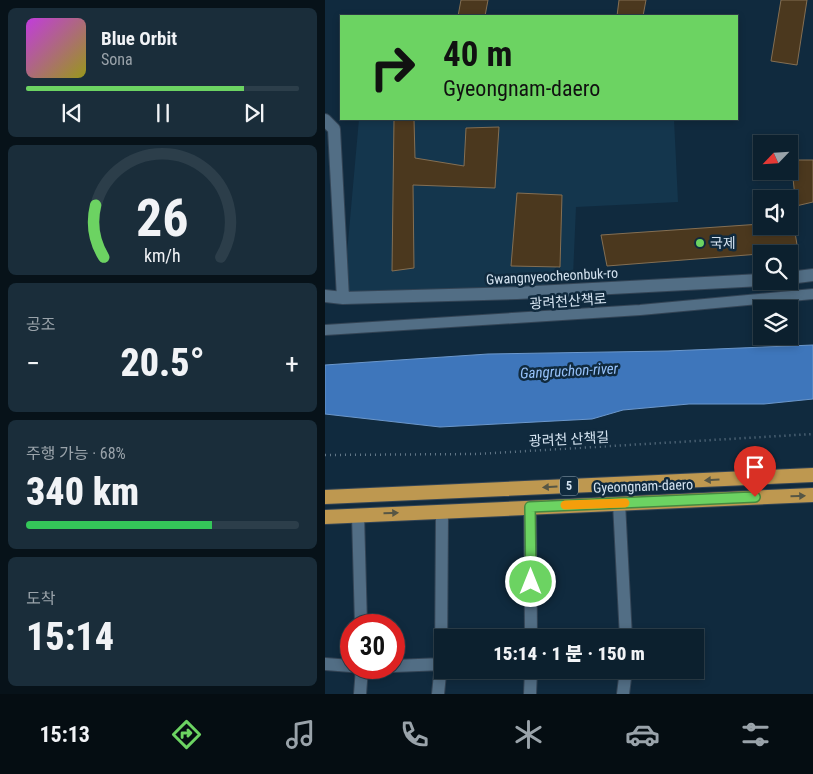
<!DOCTYPE html>
<html lang="ko">
<meta charset="utf-8">
<style>
body{margin:0;font-family:"Roboto Condensed","Noto Sans KR",sans-serif;background:#1a2d3a;color:#f1f3f6;height:100vh;display:flex;flex-direction:column;font-size:19px;white-space:nowrap}
*{box-sizing:border-box;margin:0}
p{font-size:16px;color:#9aa3aa}
.icon{flex:none;width:28px;height:28px;fill:none;stroke:currentColor;stroke-width:2;stroke-linecap:round;stroke-linejoin:round}
.map{position:relative;flex:1;overflow:hidden}
.side{display:flex;flex-direction:column;gap:8px;padding:8px;background:#071219;width:325px}
.side>*{flex:none}
.guide{position:absolute;left:15px;top:15px;width:398px;height:105px;border-radius:0px;box-shadow:0 2px 8px #0003,0 0 0 1px #2c3e4a;background:#6cd362;color:#111;overflow:hidden}
.needle{width:32px;rotate:245deg}
.tools{position:absolute;left:428px;top:135px;display:grid;gap:10px}
.tools a{display:grid;place-items:center;width:45px;height:45px;border-radius:0px;background:#0c202e;box-shadow:0 2px 8px #0003,0 0 0 1px #2c3e4a;font-size:25px}
.speed{position:absolute;left:15px;top:614px;display:flex;gap:10px;font-size:25px;font-weight:700;text-align:center}
.speed>*{display:grid;place-content:center;width:65px;height:65px;border-radius:50%;background:#0c202e;box-shadow:0 2px 8px #0003,0 0 0 1px #2c3e4a;line-height:1}
.speed .limit{border:8px solid #d22;background:#fff;color:#111}
.pin{position:absolute;display:grid;place-items:center;width:42px;height:42px;color:#fff;margin:-51px -21px;border-radius:50% 50% 50% 0;rotate:-45deg;box-shadow:0 0 5px #0007}
.pin .icon{rotate:45deg}
.me{position:absolute;width:55px;margin:-28px;rotate:0deg;stroke-linejoin:round;filter:drop-shadow(0 0 4px #0008)}
.turn{display:flex;align-items:center;gap:18px;height:105px;padding:0 20px;font-size:22px}
.turn .icon{width:65px;height:65px;stroke-width:2.5}
.turn b{display:block;font-size:35px;line-height:42px}
.big{font-size:38px;font-weight:800;line-height:1.1}
.side .tile{flex:1;display:flex;flex-direction:column;justify-content:center;gap:8px;min-width:0;padding:0 18px;border-radius:8px;background:#1a2d3a}
.side .dial{align-items:center;gap:0}
.dial svg{height:130px;overflow:visible;fill:none;stroke:#2c3e4a;stroke-width:7;stroke-linecap:round;text-anchor:middle}
.dial text{fill:#f1f3f6;stroke:none}
.song{display:flex;align-items:center;gap:15px}
.cover{width:60px;height:60px;border-radius:8px;background:linear-gradient(135deg,hsl(290 70% 55%),hsl(60 70% 35%))}
.played{height:5px;border-radius:2px;background:linear-gradient(90deg,#6cd362 80%,#2c3e4a 80%)}
.keys{display:flex;justify-content:space-around;direction:ltr}
.heat{display:flex;justify-content:space-between;align-items:center;font-size:28px;direction:ltr}
.charge{height:8px;border-radius:4px;background:linear-gradient(90deg,#34c759 68%,#2c3e4a 0)}
.trip{position:absolute;left:109px;top:629px;width:270px;height:50px;border-radius:0px;background:#0c202e;box-shadow:0 2px 8px #0003,0 0 0 1px #2c3e4a;font-weight:800;line-height:50px;text-align:center}
.tabs{display:flex;height:80px;justify-content:space-around;align-items:center;background:#050d12;color:#9aa3aa}
.tabs .icon{width:35px;height:35px}
.tabs .selected{color:#6cd362}
.tabs b{font-size:22px;color:#f1f3f6}
main{display:flex;flex:1;min-height:0}
.map>svg:first-child{display:block}
</style>
<main>
<section class="side">
<div class="tile">
<div class="song"><i class="cover"></i><div><b>Blue Orbit</b><p>Sona</p></div></div>
<div class="played"></div>
<div class="keys"><svg class="icon" aria-label="previous" viewBox="0 0 24 24"><path d="M18 5L8 12l10 7zM5 5v14"/></svg><svg class="icon" aria-label="pause" viewBox="0 0 24 24"><path d="M8 5v14M16 5v14"/></svg><svg class="icon" aria-label="next" viewBox="0 0 24 24"><path d="M6 5l10 7-10 7zM19 5v14"/></svg></div>
</div>
<div class="tile dial"><svg viewBox="0 0 100 80">
<path d="M14 69A42 42 0 1 1 86 69"/>
<path d="M14 69A42 42 0 0 1 9 37" stroke="#6cd362"/>
<text x="50" y="56" font-size="32" font-weight="700">26</text>
<text x="50" y="72" font-size="11">km/h</text>
</svg></div>
<div class="tile"><p>공조</p>
<div class="heat"><a>−</a><b class="big">20.5°</b><a>+</a></div>
</div>
<div class="tile"><p>주행 가능 · 68%</p><b class="big">340 km</b><div class="charge"></div></div>
<div class="tile"><p>도착</p><b class="big">15:14</b></div>
</section>
<div class="map">
<svg width="488" height="694" viewBox="0 0 488 694">
<rect width="100%" height="100%" fill="#102a3e"/>
<path fill="#14364d" d="M34 119H349L353 202 251 207 248 276 192 293 18 298Z"/>
<path fill="#3e76bb" stroke="#6b97cb" d="M488 345V399L439 404H364L298 410 267 419 115 427 0 414V365L163 354 343 351Z"/>
<path fill="#4b381e" stroke="#846f53" d="M136 0H163L160 16H133Z
M294 0H321L318 16H292Z
M456 0H482L472 65 446 61Z
M69 119H89L90 158 139 166 141 128 174 127 170 188 88 185 89 268 67 271Z
M466 160H488V202L471 206Z
M192 193 237 195 235 267 186 266Z
M436 224V226H469L473 251 282 266 276 235Z"/>
<g fill="none" stroke-linecap="round" stroke-linejoin="round">
<g stroke="#345" stroke-width="12">
<path id="pedestrian" d="M0 330 315 310 488 294"/>
</g>
<g stroke="#345" stroke-width="14">
<path id="minor" d="M0 120 9 129 18 298 0 296
M464 278 488 275
M18 298 192 293 436 280
M294 503 301 638
M205 507 206 638
M33 515 36 625
M0 664 26 666
M69 666 118 664
M35 694 37 668
M113 694 116 664 117 512
M205 694 206 670
M298 694 301 670"/>
</g>
<g stroke="#345" stroke-width="16">
<path id="trunk" d="M0 497 488 475
M0 517 488 495"/>
</g>
<path stroke="#627788" stroke-width="2.5" stroke-dasharray="1 4" stroke-linecap="butt" d="M0 455 152 454 488 434"/>
<use href="#pedestrian" stroke="#526e85" stroke-width="10"/>
<use href="#minor" stroke="#526e85" stroke-width="12"/>
<use href="#trunk" stroke="#be9850" stroke-width="14"/>
</g>
<defs><path id="oneway-solid" d="M-6-.8H1V-3.2L6.5 0L1 3.2V.8H-6Z" transform="scale(1.25)"/></defs>
<g fill="#565645">
<use href="#oneway-solid" transform="translate(387 480) rotate(177)"/>
<use href="#oneway-solid" transform="translate(225 487) rotate(177)"/>
<use href="#oneway-solid" transform="translate(473 496) rotate(-2)"/>
<use href="#oneway-solid" transform="translate(66 513) rotate(-2)"/>
</g>
<g fill="none" stroke-linecap="round" stroke-linejoin="round">
<g stroke="#468940" stroke-width="12">
<path id="route" d="M206 582 205 507 430 497"/>
</g>
<use href="#route" stroke="#6cd362" stroke-width="9"/>
<path stroke="#f59e0b" stroke-width="9" d="M240 505 300 503"/>
</g>
<circle fill="#6cd362" stroke="#102a3e" stroke-width="2" cx="375" cy="243" r="5"/>
<g text-anchor="middle" stroke-width="5" stroke-linejoin="round" paint-order="stroke">
<rect fill="#102a3e" stroke="#99acbb" stroke-width="1" x="235" y="476.5" width="18" height="19" rx="4"/>
<g font-size="12" font-weight="bold" fill="#d4e3f0">
<text x="244" y="490">5</text>
</g>
<g font-size="14" fill="#d4e3f0" stroke="#102a3e" text-anchor="start">
<text x="385" y="248">국제</text>
</g>
<g font-size="14" fill="#d4e3f0" stroke="#102a3e">
<text transform="translate(227 276) rotate(-3)" y="5">Gwangnyeocheonbuk-ro</text>
<text transform="translate(243 301) rotate(-4)" y="5">광려천산책로</text>
<text transform="translate(244 439) rotate(-3)" y="5">광려천 산책길</text>
<text transform="translate(318 486) rotate(-2)" y="5">Gyeongnam-daero</text>
</g>
<g font-size="15" font-style="italic" fill="#96c1f9" stroke="#102a3e">
<text transform="translate(244 371) rotate(-3)" y="5">Gangruchon-river</text>
</g>
</g>
</svg>
<div class="tools">
<a><svg class="needle" viewBox="-14 -14 28 28"><path d="M0-13l5 13h-10z" fill="#e53935"/><path d="M0 13l5-13h-10z" fill="#9aa3aa"/></svg></a>
<a><svg class="icon" aria-label="sound" viewBox="0 0 24 24"><path d="M4 9h4l5-4v14l-5-4H4zM17 9q2 3 0 6"/></svg></a>
<a><svg class="icon" aria-label="search" viewBox="0 0 24 24"><circle cx="10" cy="10" r="6"/><path d="M15 15l6 6"/></svg></a>
<a><svg class="icon" aria-label="layers" viewBox="0 0 24 24"><path d="M12 4l9 5-9 5-9-5zM3 14l9 5 9-5"/></svg></a>
</div>
<div class="speed"><div class="limit">30</div></div>
<div class="pin" style="left:430px;top:497px;background:#d93025"><svg class="icon" aria-label="arrive" viewBox="0 0 24 24"><path d="M6 21V4h12l-3 4 3 4H6"/></svg></div>
<svg class="me" style="left:206px;top:582px" viewBox="-20 -20 40 40"><circle r="17" fill="#6cd362" stroke="#fff" stroke-width="3"/><path d="M0-11L8 9 0 5-8 9z" fill="#fff"/></svg>
<div class="trip">15:14 · 1 분 · 150 m</div>
<div class="guide">
<div class="turn"><svg class="icon" aria-label="right" viewBox="0 0 24 24"><path d="M7 20v-9h11M14 6l5 5-5 5"/></svg><div><b>40 m</b>Gyeongnam-daero</div></div>
</div>
</div>
</main>
<nav class="tabs">
<b>15:13</b>
<svg class="icon selected" aria-label="directions" viewBox="0 0 24 24"><path d="M12 3l9 9-9 9-9-9zM9 14v-3h6M13 9l2 2-2 2"/></svg>
<svg class="icon" aria-label="music" viewBox="0 0 24 24"><path d="M9 18V5l10-2v13"/><circle cx="6" cy="18" r="3"/><circle cx="16" cy="16" r="3"/></svg>
<svg class="icon" aria-label="phone" viewBox="0 0 24 24"><path d="M5 4h4l2 5-3 2q2 4 5 5l2-3 5 2v4C11 20 4 13 5 4z"/></svg>
<svg class="icon" aria-label="climate" viewBox="0 0 24 24"><path d="M12 3v18M4 7l16 10M4 17L20 7"/></svg>
<svg class="icon" aria-label="car" viewBox="0 0 24 24"><path d="M5 17H2v-5l4-1 3-4h7l3 4 3 1v5h-3M9 17h6M6 11h13"/><circle cx="7" cy="17" r="2"/><circle cx="17" cy="17" r="2"/></svg>
<svg class="icon" aria-label="filters" viewBox="0 0 24 24"><path d="M4 7h16M4 17h16"/><circle cx="9" cy="7" r="2"/><circle cx="15" cy="17" r="2"/></svg>
</nav>
